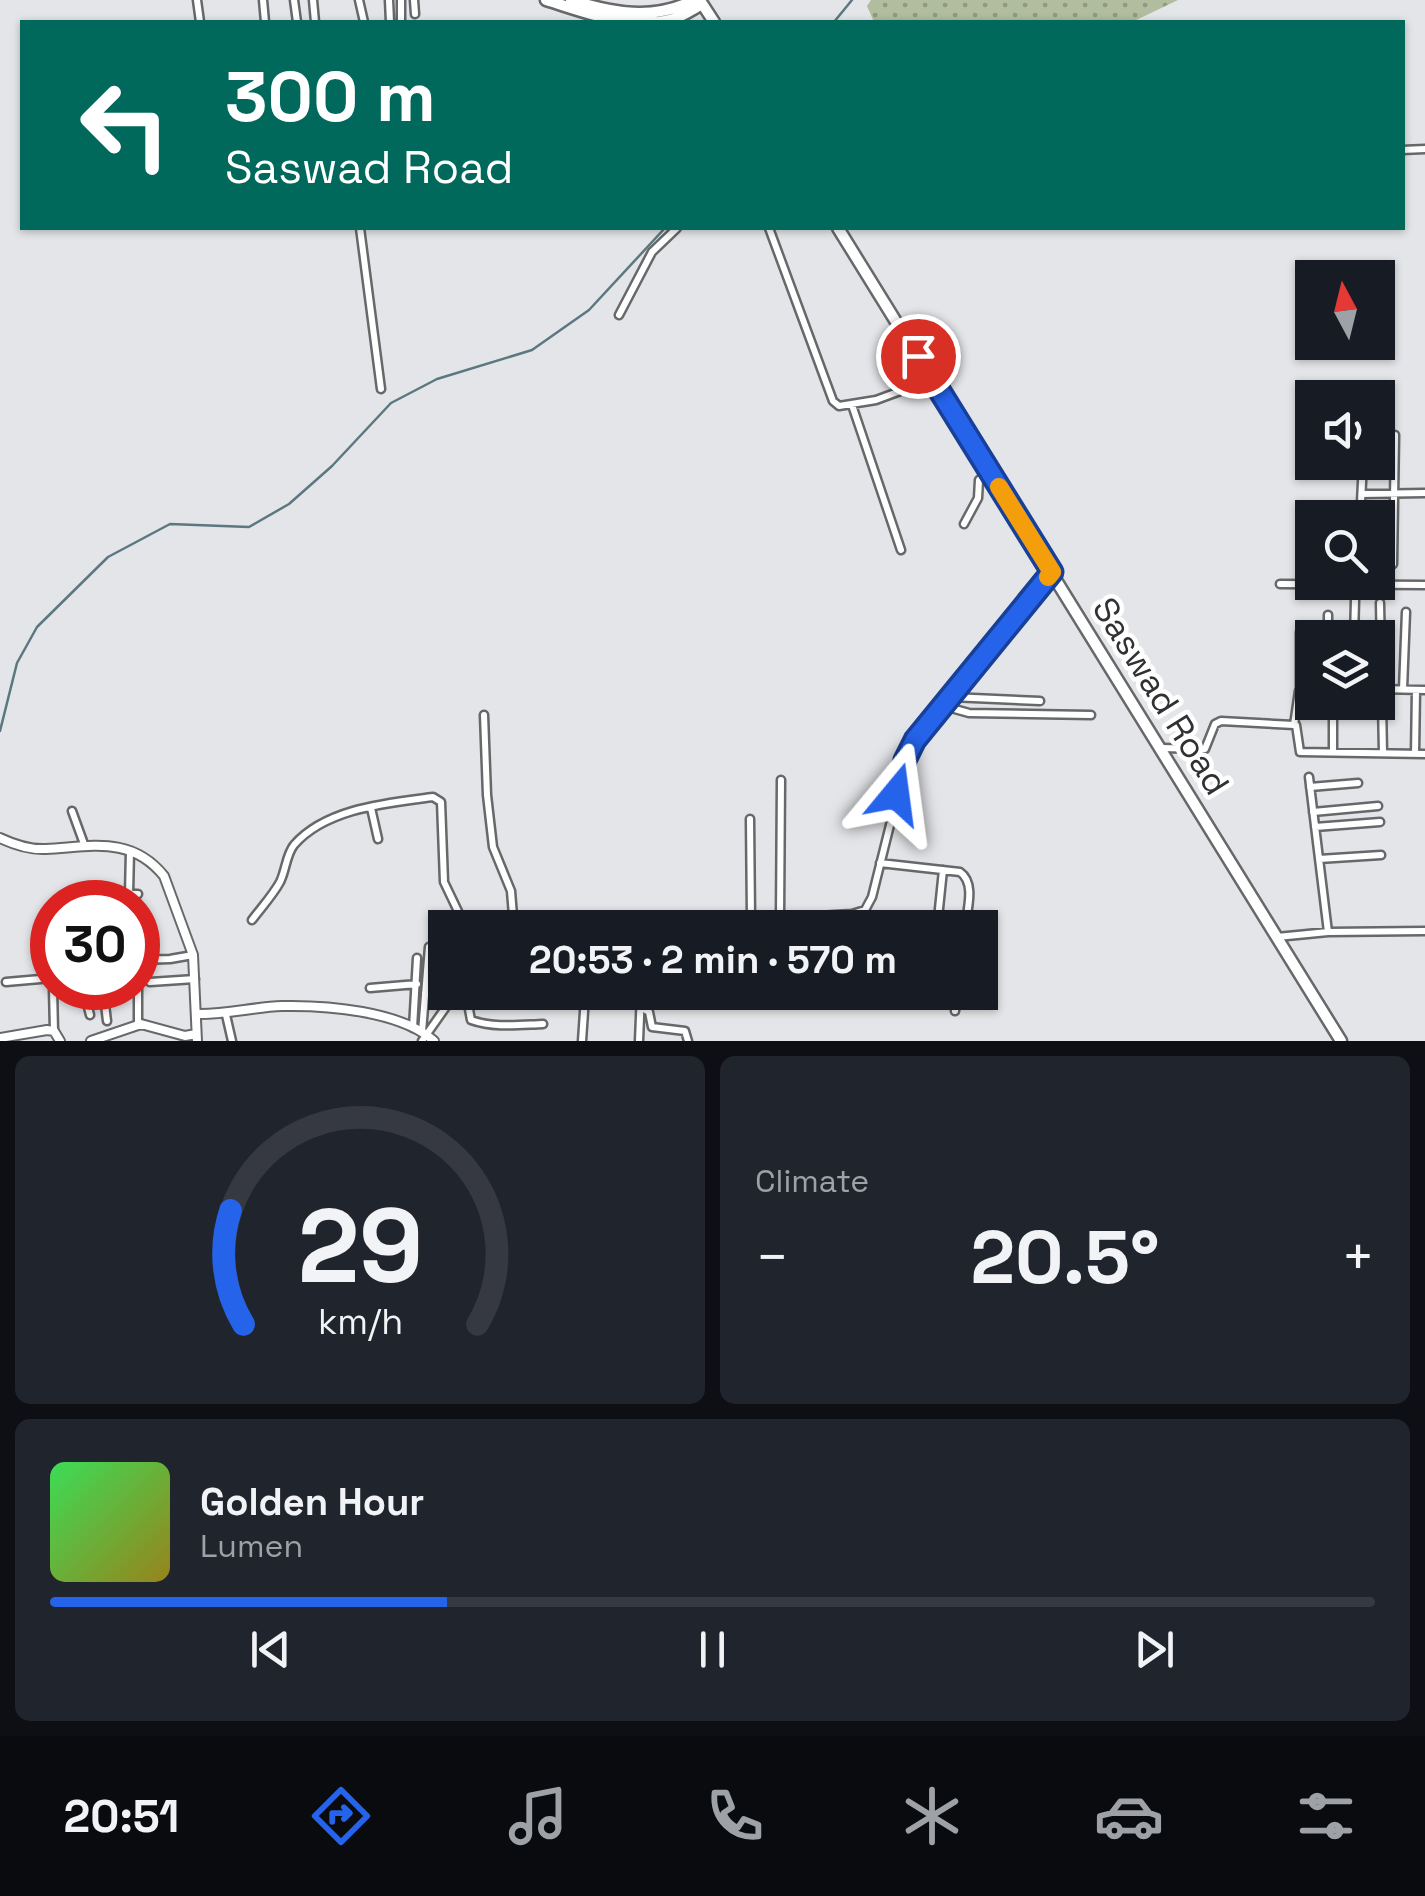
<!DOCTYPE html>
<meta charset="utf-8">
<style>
body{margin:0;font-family:"Space Grotesk",sans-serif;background:#20242c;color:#f1f3f6;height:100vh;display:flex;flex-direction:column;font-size:38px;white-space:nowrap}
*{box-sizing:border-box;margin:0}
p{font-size:32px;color:#9ea1a6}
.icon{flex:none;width:55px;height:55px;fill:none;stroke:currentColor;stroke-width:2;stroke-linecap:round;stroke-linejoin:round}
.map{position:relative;height:1041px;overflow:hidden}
.details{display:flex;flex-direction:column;gap:15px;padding:15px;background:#0d0f14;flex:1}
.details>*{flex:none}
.top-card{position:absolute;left:20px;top:20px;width:1385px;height:210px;border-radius:0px;box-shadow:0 2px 8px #0004;background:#00695c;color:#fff;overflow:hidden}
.needle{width:65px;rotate:353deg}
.controls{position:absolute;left:1295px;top:260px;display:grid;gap:20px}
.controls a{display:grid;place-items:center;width:100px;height:100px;border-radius:0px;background:#171b24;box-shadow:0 2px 8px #0004;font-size:50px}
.speed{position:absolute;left:30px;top:880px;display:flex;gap:20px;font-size:50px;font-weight:700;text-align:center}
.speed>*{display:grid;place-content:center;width:130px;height:130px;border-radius:50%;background:#171b24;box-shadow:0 2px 8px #0004;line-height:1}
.speed .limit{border:15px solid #d22;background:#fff;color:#111}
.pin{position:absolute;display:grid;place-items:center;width:85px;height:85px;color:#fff;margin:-42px;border:5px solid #fff;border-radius:50%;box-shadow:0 2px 10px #0007}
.me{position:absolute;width:110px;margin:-55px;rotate:16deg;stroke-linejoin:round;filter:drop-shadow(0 0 8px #0008)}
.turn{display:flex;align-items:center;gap:35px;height:210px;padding:0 40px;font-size:45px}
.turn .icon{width:130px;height:130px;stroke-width:2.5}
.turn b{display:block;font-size:70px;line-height:85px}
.big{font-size:75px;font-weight:700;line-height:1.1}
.details .tile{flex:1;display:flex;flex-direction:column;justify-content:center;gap:15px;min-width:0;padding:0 35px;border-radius:15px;background:#20242c}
.details .dial{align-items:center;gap:0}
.dial svg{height:260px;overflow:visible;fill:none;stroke:#363941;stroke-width:7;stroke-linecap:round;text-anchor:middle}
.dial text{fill:#f1f3f6;stroke:none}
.song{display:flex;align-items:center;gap:30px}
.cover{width:120px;height:120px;border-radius:15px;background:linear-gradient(135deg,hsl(130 70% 55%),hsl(50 70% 35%))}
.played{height:10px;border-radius:5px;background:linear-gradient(90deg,#2563eb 30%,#363941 30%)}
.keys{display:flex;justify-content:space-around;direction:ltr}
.heat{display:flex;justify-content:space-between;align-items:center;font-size:55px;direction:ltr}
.details .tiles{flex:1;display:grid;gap:15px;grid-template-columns:1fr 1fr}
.tile:last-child{grid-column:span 2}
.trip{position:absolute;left:428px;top:910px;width:570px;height:100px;border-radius:0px;background:#171b24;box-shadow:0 2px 8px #0004;font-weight:700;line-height:100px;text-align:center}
.tabs{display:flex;height:160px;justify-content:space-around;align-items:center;background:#090b0e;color:#9ea1a6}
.tabs .icon{width:70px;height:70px}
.tabs .current{color:#2563eb}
.tabs b{font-size:45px;color:#f1f3f6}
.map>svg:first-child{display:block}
</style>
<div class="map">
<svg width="1425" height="1041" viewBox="0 0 1425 1041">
<defs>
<pattern id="grass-dots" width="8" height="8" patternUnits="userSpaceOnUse" patternTransform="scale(2.5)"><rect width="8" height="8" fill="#b0bd9e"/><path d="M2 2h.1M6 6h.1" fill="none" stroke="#909a81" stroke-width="1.8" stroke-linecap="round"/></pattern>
</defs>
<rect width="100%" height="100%" fill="#e4e5e8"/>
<path fill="url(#grass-dots)" d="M871 0H1178L1132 22H874L867 6Z"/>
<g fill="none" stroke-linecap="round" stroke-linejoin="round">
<path stroke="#5b7880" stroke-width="2.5" d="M834 22 852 0
M0 731 17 663 37 627 108 557 170 524 249 527 289 504 332 466 391 403 437 379 532 350 589 310 665 228"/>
<g stroke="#66686a" stroke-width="11">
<path id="minor" d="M197 0 200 22
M263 0 265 22
M294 0 297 22
M313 0 315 22
M359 0 364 22
M389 0 390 22
M401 0V22
M414 0 415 14
M1402 150 1425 149
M360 228 381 389
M769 228 833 401 839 406 876 400 930 380
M619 315 652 252 677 228
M852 405 901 550
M1362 494 1425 493
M1355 518 1361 502 1363 462
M964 524 978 498 979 480 988 472
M1393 564 1395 435
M1280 584 1425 585
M1380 603 1383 753
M1328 615V638
M1354 638 1355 600
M1300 688V632
M1378 689 1425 690
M1403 689 1406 612
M951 697 1040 701
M1333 702V752
M944 706 969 713 1091 715
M484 715 487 795 493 847 511 891 514 928
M1296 725 1300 752 1425 754
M1161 748 1205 749 1215 724 1221 721 1294 725 1299 691 1303 687H1312
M1415 754 1416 690
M1309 777 1328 932
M1310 787 1358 783
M371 808 378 839
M72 811 84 844
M1313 812 1378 806
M750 819 751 918
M1315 827 1380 822
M1319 859 1381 855
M880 863 960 872C976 883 967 910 965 928
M129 894 130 851
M63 902 69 894 75 893 138 894
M780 917 781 780
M252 920C261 908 273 895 280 882 286 870 286 855 294 845 326 808 388 803 433 797L441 802 444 882 466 928
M608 928 852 914 865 910 872 897 909 749 1051 573
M937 928 943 870
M1277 937 1328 932 1425 931
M138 960V1024
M138 960 170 959 193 955
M6 982 52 978
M150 982 195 979
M53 988 54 1031
M83 988 90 1015
M103 988 107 1021
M370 988 417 984
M425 993 451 998
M455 996 468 1004 471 1020C494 1028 518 1025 543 1024
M464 1000 585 997 641 1001
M640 1007 649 1012 652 1027 685 1031 688 1041
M955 1011 957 992
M226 1015 232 1041
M413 1028 417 958
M422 1032 429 947
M422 1041 455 994
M582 1041 585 997
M639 1041 641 992"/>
</g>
<g stroke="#66686a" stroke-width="12">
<path id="tertiary" d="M0 838C15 845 30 850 46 849 90 847 131 835 164 876L193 955 197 1041
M196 1014C225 1015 253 1007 282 1006 326 1005 401 1011 434 1041
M0 1038 47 1030 54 1031 60 1041
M91 1041 141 1024 185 1036 196 1034"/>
</g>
<g stroke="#66686a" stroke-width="15">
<path id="trunk" d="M546 0C585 12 631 31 673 19 683 16 693 9 702 4
M571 0C612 13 654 21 694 0
M701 2 714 22
M838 228 1341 1041"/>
</g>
<use href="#minor" stroke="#fff" stroke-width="6"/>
<use href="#tertiary" stroke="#fff" stroke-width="8"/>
<use href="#trunk" stroke="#fff" stroke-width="10"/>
</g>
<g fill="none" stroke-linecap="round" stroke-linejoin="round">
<g stroke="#184099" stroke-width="25">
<path id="route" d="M896 794 905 760 915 740 1052 572 918 356"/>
</g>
<use href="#route" stroke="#2563eb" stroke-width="18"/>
<path stroke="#f59e0b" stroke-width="18" d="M999 487 1052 572 1048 577"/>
</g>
<g text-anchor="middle" stroke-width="9" stroke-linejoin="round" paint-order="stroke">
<g font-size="35" fill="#303132" stroke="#fff">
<text transform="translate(1161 696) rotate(58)" y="12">Saswad Road</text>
</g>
</g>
</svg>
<div class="controls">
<a><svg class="needle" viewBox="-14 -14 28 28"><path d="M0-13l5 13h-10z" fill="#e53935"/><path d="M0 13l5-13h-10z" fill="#9ea1a6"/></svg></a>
<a><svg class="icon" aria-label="sound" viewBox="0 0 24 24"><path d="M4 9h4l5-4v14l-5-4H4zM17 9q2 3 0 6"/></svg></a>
<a><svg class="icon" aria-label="search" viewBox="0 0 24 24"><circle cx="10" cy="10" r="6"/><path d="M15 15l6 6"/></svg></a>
<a><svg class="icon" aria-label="layers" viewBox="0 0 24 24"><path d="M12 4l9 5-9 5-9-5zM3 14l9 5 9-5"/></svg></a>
</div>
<div class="speed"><div class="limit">30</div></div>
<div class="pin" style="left:918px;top:356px;background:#d93025"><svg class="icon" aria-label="arrive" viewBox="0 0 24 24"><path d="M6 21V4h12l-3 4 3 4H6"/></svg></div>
<svg class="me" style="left:896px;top:794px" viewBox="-20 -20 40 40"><path d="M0-17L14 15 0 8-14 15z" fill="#2563eb" stroke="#fff" stroke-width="4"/></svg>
<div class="trip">20:53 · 2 min · 570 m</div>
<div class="top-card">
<div class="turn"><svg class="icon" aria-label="left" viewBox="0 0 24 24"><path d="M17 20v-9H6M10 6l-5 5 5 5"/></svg><div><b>300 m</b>Saswad Road</div></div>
</div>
</div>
<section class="details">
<div class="tiles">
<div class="tile dial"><svg viewBox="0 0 100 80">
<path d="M14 69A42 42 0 1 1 86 69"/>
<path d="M14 69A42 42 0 0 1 10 34" stroke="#2563eb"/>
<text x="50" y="56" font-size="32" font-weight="700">29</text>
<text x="50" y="72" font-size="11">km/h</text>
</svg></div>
<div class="tile"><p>Climate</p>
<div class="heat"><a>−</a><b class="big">20.5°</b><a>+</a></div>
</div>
<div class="tile">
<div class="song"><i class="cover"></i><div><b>Golden Hour</b><p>Lumen</p></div></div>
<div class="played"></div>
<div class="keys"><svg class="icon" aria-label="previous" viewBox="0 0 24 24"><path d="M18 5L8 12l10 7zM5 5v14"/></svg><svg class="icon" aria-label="pause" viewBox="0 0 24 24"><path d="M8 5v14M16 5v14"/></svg><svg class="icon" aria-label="next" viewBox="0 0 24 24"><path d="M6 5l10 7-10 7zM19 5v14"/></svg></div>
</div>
</div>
</section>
<nav class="tabs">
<b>20:51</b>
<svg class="icon current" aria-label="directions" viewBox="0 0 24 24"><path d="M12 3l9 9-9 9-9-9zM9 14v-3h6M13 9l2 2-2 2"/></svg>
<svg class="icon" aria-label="music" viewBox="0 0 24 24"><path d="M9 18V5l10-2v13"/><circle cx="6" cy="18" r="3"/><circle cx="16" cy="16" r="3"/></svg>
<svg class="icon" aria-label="phone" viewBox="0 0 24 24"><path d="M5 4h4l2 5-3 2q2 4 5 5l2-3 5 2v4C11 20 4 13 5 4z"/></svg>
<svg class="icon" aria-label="climate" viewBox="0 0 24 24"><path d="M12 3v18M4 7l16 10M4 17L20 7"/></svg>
<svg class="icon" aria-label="car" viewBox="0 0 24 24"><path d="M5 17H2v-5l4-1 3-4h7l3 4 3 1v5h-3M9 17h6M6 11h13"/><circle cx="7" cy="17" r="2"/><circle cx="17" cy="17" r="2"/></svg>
<svg class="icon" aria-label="filters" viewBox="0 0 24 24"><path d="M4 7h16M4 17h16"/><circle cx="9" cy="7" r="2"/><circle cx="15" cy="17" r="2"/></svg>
</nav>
